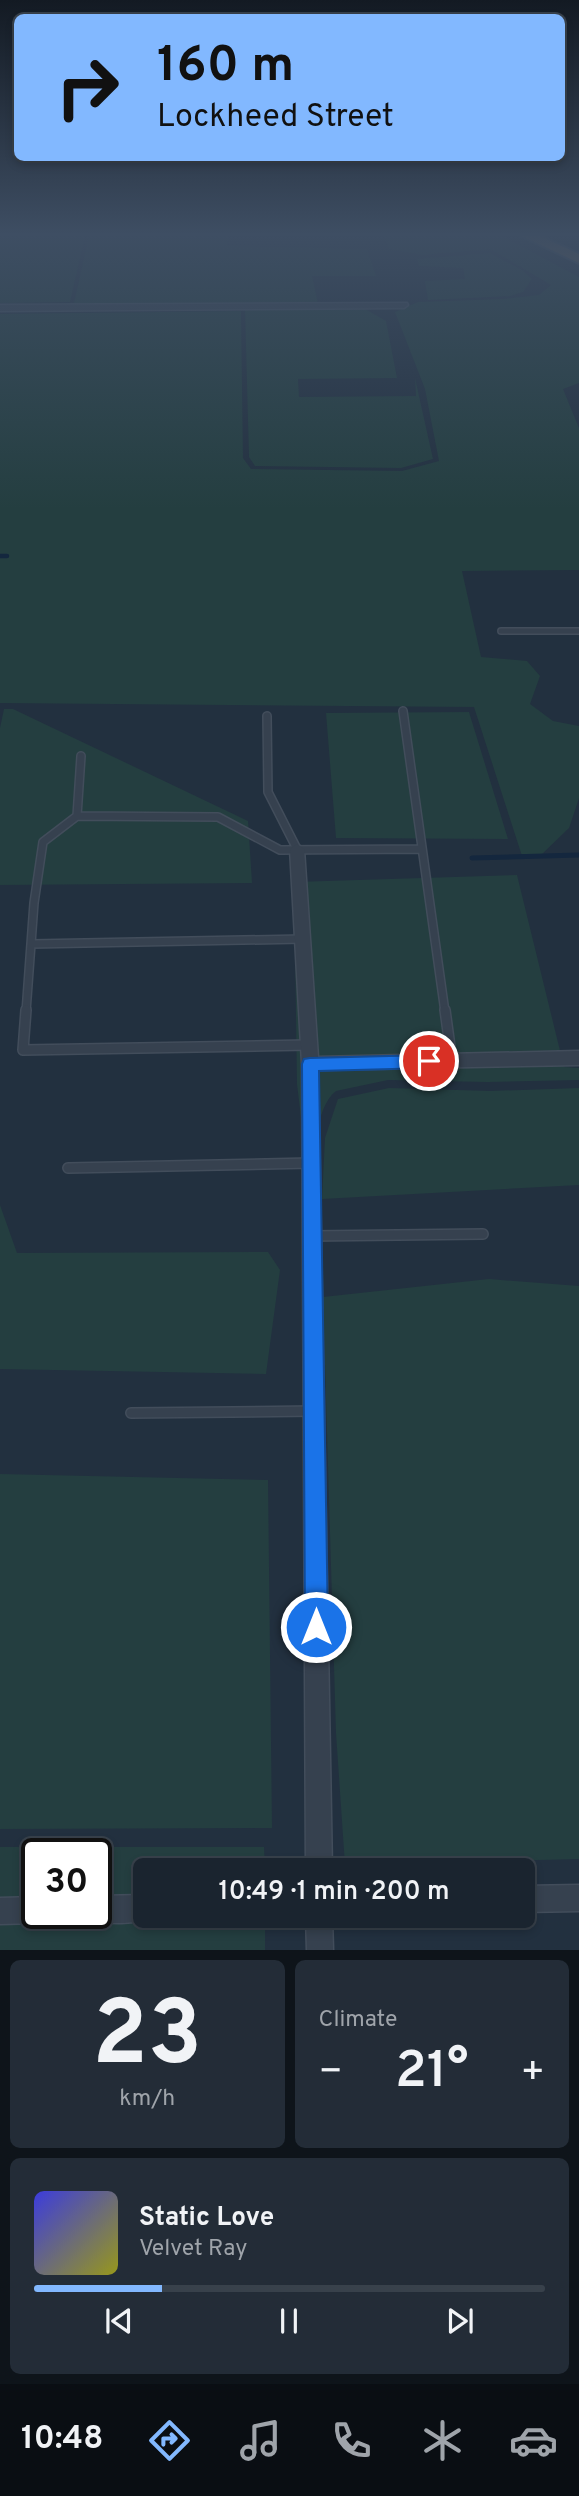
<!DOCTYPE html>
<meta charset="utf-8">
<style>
body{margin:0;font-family:Overpass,sans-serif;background:#232c37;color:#f1f3f6;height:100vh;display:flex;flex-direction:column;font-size:26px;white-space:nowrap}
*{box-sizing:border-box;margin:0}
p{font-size:23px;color:#9fa4aa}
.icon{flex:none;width:38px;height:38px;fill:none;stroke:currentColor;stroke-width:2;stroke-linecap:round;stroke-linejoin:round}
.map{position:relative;height:1950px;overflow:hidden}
.side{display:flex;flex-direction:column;gap:10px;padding:10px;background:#0e141a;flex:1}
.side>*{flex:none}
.top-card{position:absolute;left:14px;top:14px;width:551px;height:147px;border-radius:10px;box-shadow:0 4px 10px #0003,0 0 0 2px #38414b;background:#82b8ff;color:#111;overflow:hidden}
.speed{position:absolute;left:21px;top:1838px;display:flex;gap:14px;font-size:35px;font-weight:700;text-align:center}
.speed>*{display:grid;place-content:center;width:91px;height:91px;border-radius:50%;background:#1a242f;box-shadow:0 4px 10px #0003,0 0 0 2px #38414b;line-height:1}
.speed .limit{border:4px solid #111;border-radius:10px;background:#fff;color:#111}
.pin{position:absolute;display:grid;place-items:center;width:60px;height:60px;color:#fff;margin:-30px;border:4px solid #fff;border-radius:50%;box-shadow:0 2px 7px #0007}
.me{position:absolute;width:77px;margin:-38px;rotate:0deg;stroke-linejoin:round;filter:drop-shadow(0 0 5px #0008)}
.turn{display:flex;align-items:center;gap:24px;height:147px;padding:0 28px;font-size:32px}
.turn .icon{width:91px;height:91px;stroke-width:2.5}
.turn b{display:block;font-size:49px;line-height:60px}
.big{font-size:52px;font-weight:600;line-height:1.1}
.side .card{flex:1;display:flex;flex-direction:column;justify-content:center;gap:10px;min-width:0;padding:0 24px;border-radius:10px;background:#232c37}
.side .dial{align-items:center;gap:0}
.dial b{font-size:91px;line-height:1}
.song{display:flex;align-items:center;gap:21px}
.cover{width:84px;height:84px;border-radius:10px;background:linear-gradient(135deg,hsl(240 70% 55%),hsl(60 70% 35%))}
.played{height:7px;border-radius:4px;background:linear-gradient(90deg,#82b8ff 25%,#38414b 25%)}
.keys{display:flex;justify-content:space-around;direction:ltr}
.heat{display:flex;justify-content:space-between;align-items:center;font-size:38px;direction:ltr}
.side .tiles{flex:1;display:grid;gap:10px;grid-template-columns:1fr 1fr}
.card:last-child{grid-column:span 2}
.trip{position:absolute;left:133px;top:1858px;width:402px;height:70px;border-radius:10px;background:#1a242f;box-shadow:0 4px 10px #0003,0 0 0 2px #38414b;font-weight:600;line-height:70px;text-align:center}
.dock{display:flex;height:112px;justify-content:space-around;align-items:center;background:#0a0e13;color:#9fa4aa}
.dock .icon{width:49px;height:49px}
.dock .selected{color:#82b8ff}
.dock b{font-size:32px;color:#f1f3f6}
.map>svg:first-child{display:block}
</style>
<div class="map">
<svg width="579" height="1950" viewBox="0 0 579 1950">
<rect width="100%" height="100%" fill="#22303f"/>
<path fill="#243e40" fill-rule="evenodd" d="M0 236H85L70 302 0 303Z
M89 236H229L227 246 367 249 376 276H312L318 304 360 306 386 321 397 378 298 379 299 397 416 396 415 378 433 459 401 468 255 466 249 457 245 309 0 312V305L74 303Z
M384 236H502L579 277V383L563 389 579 428V570L462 571 481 657 527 661 540 676 530 704 553 721 579 726V798L569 828 541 855 522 856 474 707 0 703V314L241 311 243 458 251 469 402 471 439 461 425 389 395 312 418 302 504 299 539 295 551 285 490 249 423 255 389 249Z
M490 253 522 270 532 279 523 292 510 296 428 300 425 281 465 279 463 268 419 266 417 259Z
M4 709H13L248 821 252 883 0 885V728Z
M469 712 508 839 336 838 326 713Z
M517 875 564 1067 579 1068V1080L488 1082 388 1080 336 1091C314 1107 313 1167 310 1193L297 1084 294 882Z
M389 1088 490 1091 579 1088V1185L322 1199 325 1138 338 1099Z
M0 1205 17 1253 268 1252 280 1270 266 1374 0 1369Z
M489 1279 579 1286V1859L345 1865 336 1733 323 1297Z
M0 1474 268 1480 272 1828 0 1829Z
M0 1847H264L265 1871H145V1916H265V1950H0ZM37 1853H96V1913H37Z"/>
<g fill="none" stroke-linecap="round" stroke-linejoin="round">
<path stroke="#14273e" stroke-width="4.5" d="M0 556H7"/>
<path stroke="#14273e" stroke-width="5" d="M472 858 579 855"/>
<g stroke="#424d5b" stroke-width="8">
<path id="service-far2" d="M501 631H579"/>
</g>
<g stroke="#424d5b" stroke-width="10">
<path id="service-far1" d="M403 711 445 1012
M267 716 268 792 297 849
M81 756 77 816 218 817 280 850 422 849
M32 944 303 939
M26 1012 34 903 43 842 77 816"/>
</g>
<g stroke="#424d5b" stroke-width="12">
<path id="service" d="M26 1010 23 1050 309 1045
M445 1010 452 1061
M68 1168 311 1163
M312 1236 483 1234
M131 1413 314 1411"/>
</g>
<g stroke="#424d5b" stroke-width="3">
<path id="minor" d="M407 303 408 305 404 308 0 311V305Z
M297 844 304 849 318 1057 579 1051V1065L318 1070 332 1871H306L302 1064 290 849Z
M579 1885V1911L523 1912V1886Z
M145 1895V1916H154C139 1925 104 1925 87 1918L85 1913H96V1896Z
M37 1897V1913H49L46 1919 37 1923 0 1924V1898Z
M306 1916H332L333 1950H307Z"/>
</g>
<g stroke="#414c5a" stroke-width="4">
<path id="motorway" d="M522 236H540L579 254V263Z"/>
</g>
<use href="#service-far2" stroke="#36414f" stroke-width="5"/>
<use href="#service-far1" stroke="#36414f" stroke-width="7"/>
<use href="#service" stroke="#36414f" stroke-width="9"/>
<use href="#minor" fill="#36414f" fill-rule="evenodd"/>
<use href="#motorway" fill="#766652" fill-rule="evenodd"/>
</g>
<linearGradient id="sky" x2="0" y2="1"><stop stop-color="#131a23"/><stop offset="0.46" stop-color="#3e4e63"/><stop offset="1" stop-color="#3e4e63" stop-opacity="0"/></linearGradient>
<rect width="579" height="509" fill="url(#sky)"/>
<path fill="#1a73e8" stroke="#114b97" stroke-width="2" d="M429 1055 435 1057 437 1061 435 1066 429 1068 319 1071 328 1627 324 1635 316 1639 308 1635 305 1627 302 1064 304 1059 310 1058Z"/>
</svg>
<div class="speed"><div class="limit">30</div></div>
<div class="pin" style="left:429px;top:1061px;background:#d93025"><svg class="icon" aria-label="arrive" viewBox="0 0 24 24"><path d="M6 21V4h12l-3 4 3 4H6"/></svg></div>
<svg class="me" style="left:316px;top:1627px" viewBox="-20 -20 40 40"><circle r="17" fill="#1a73e8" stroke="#fff" stroke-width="3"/><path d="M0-11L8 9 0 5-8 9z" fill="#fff"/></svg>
<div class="trip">10:49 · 1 min · 200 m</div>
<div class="top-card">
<div class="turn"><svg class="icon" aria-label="right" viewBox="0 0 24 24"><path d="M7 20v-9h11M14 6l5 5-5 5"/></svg><div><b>160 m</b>Lockheed Street</div></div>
</div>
</div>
<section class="side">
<div class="tiles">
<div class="card dial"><b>23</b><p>km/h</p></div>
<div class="card"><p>Climate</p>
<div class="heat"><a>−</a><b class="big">21°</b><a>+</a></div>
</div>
<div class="card">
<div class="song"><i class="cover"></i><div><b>Static Love</b><p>Velvet Ray</p></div></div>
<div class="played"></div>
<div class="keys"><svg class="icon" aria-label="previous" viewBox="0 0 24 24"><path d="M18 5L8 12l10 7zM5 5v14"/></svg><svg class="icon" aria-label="pause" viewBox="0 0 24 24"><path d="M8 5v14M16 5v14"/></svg><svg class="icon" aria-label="next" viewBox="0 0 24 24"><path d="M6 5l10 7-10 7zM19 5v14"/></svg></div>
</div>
</div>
</section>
<nav class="dock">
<b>10:48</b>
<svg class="icon selected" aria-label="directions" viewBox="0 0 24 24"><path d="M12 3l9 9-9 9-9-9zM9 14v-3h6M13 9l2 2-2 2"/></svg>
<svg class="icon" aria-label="music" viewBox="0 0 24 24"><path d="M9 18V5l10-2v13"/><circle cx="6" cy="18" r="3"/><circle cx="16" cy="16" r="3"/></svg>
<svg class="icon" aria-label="phone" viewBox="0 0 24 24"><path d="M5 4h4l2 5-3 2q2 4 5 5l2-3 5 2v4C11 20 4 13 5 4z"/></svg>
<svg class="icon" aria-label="climate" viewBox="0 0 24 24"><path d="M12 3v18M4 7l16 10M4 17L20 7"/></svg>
<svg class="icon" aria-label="car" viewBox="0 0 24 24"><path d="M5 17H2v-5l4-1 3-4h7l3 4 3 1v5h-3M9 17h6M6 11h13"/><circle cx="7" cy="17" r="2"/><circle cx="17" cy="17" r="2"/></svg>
</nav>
